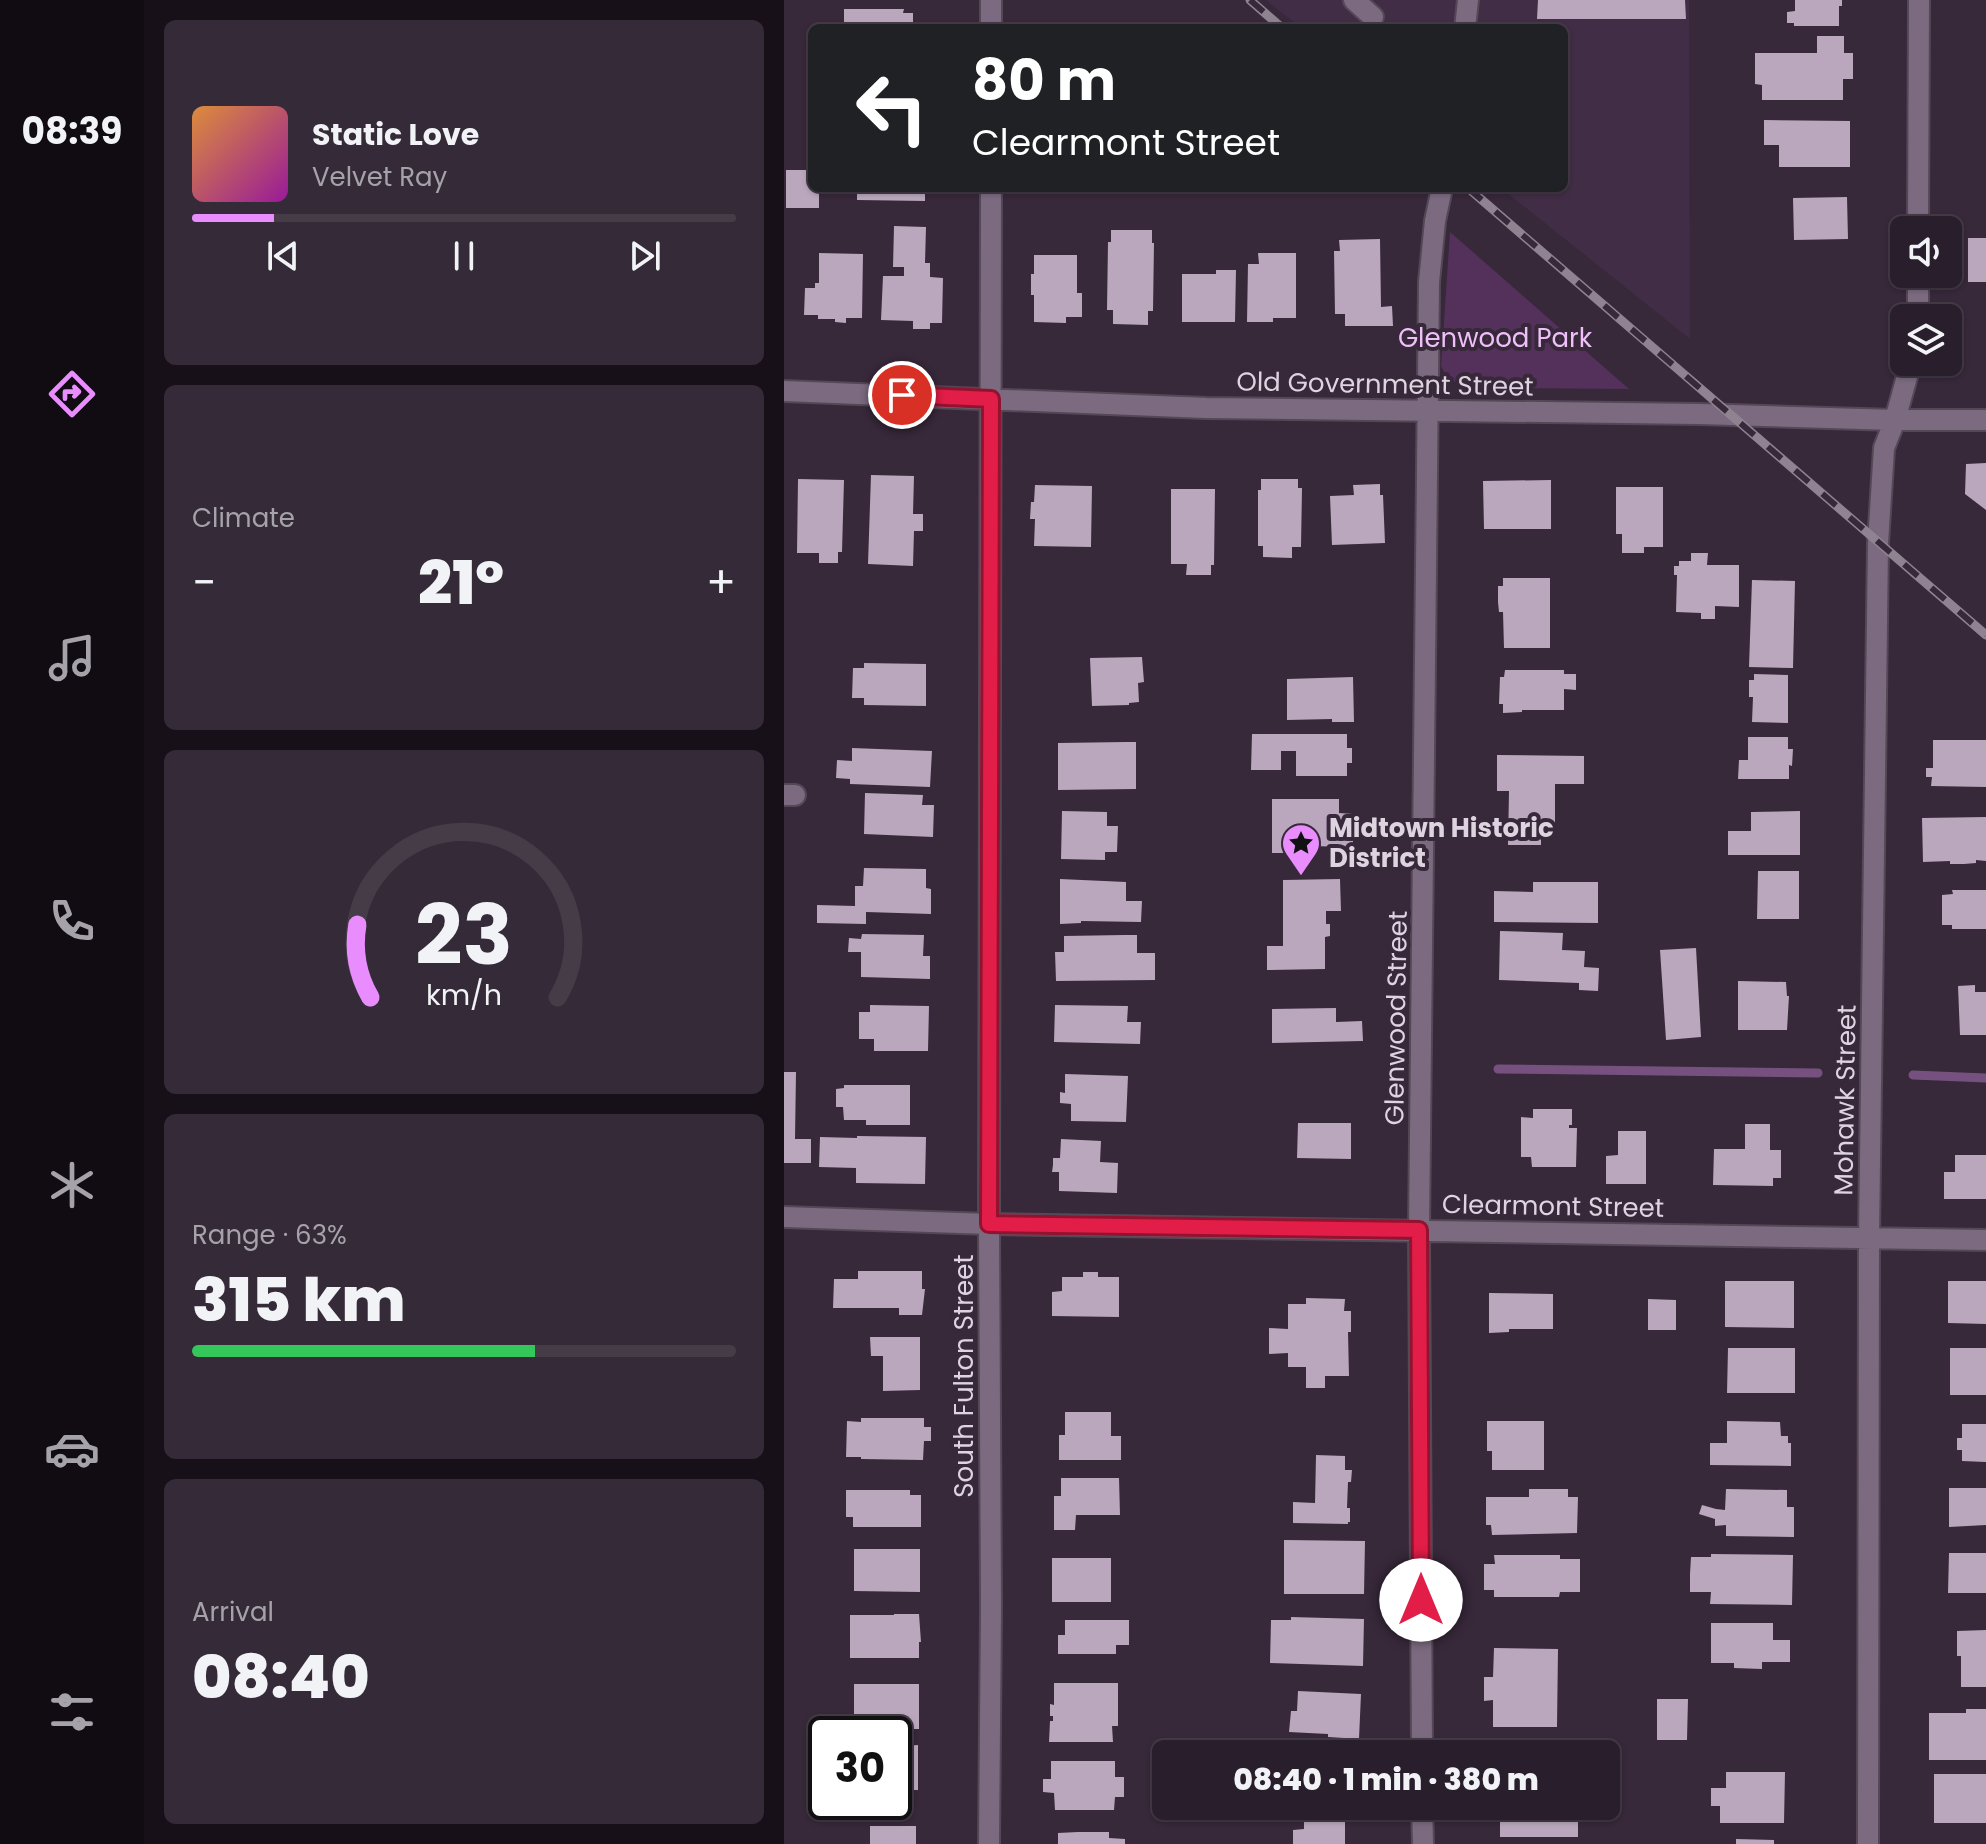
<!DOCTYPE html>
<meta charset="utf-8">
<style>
body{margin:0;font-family:Poppins,sans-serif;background:#352b38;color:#f1f3f6;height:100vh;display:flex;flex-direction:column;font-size:30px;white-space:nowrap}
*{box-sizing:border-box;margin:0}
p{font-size:26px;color:#a5a2a9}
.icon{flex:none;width:44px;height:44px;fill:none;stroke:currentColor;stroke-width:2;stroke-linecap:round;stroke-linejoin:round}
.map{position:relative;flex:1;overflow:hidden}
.panel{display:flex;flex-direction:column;gap:20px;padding:20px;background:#171018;width:640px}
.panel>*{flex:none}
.banner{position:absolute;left:24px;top:24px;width:760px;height:168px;border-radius:12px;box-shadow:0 2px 6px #0004,0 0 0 2px #453c48;background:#202124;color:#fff;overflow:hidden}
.buttons{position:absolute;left:1106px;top:216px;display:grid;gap:16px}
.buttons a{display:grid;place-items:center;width:72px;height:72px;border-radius:12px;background:#291e2c;box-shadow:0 2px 6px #0004,0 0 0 2px #453c48;font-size:40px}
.speed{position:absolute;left:24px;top:1716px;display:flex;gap:16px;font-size:40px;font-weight:700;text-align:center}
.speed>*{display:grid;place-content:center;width:104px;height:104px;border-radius:50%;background:#291e2c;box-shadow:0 2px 6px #0004,0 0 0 2px #453c48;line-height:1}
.speed .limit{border:4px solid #111;border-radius:12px;background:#fff;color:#111}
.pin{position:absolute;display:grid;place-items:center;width:68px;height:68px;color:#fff;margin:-34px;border:4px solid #fff;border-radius:50%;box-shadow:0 2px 8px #0007}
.me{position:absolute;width:88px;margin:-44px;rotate:0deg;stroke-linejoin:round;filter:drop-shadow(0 0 6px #0008)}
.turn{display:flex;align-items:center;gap:28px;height:168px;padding:0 32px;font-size:36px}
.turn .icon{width:104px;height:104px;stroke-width:2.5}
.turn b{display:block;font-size:56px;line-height:68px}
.big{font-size:60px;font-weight:800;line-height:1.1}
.panel .widget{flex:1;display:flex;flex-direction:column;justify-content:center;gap:12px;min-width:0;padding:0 28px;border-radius:12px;background:#352b38}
.panel .dial{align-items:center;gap:0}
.dial svg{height:208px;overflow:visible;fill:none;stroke:#453c48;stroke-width:7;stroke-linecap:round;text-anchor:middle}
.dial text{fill:#f1f3f6;stroke:none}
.song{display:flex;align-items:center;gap:24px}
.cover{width:96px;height:96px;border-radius:12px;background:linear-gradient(135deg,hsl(30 70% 55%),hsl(300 70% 35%))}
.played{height:8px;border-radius:4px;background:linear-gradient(90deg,#e98dfe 15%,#453c48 15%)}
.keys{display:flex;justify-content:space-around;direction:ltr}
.heat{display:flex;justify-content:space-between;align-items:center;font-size:44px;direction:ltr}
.charge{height:12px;border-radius:6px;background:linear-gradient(90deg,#34c759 63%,#453c48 0)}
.trip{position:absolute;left:368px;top:1740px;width:468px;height:80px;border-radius:12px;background:#291e2c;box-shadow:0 2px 6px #0004,0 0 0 2px #453c48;font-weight:800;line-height:80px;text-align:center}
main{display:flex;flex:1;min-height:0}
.tabs{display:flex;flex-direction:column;width:144px;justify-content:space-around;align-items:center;background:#100c12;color:#a5a2a9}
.tabs .icon{width:56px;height:56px}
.tabs .selected{color:#e98dfe}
.tabs b{font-size:36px;color:#f1f3f6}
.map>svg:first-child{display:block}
</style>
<main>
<nav class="tabs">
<b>08:39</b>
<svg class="icon selected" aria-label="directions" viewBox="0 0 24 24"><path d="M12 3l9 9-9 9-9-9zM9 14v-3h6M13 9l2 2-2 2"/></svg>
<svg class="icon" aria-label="music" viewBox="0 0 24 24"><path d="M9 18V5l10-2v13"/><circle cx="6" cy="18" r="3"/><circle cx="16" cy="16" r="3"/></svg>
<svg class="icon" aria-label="phone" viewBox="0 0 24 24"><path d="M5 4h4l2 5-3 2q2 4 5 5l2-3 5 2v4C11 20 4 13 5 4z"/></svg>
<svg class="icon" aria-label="climate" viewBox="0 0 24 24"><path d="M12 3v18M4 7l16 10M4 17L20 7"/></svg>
<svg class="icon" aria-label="car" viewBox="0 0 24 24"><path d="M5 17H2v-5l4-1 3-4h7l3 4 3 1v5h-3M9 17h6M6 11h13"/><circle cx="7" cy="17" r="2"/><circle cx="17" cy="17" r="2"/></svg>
<svg class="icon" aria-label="filters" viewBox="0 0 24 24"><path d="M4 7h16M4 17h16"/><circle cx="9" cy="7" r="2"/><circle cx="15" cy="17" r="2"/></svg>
</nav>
<section class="panel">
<div class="widget">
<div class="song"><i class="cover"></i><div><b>Static Love</b><p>Velvet Ray</p></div></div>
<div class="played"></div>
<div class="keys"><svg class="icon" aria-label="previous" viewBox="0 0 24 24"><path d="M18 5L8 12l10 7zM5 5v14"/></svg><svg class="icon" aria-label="pause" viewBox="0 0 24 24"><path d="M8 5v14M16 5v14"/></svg><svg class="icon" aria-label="next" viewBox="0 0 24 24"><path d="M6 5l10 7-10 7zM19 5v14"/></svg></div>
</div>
<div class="widget"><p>Climate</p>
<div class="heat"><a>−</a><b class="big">21°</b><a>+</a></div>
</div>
<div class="widget dial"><svg viewBox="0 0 100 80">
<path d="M14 69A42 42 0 1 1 86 69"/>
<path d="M14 69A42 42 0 0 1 9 41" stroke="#e98dfe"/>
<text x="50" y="56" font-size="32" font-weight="700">23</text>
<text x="50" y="72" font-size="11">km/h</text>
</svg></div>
<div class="widget"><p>Range · 63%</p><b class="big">315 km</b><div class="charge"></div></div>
<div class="widget"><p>Arrival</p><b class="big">08:40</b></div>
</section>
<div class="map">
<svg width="1202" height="1844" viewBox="0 0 1202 1844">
<rect width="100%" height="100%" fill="#37283a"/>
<path fill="#412d45" d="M482 0H905L906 339 717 188H780V28H517Z"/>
<path fill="#53315a" d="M666 232 681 245 845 389 686 388C672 384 663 380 657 366Z"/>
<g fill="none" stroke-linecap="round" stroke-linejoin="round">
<path stroke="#76517f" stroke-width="9" d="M714 1069 1034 1073
M1129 1075 1202 1078"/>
</g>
<path fill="#baa7be" d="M754 0H901L902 19H753Z
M1011 0H1058V6H1055V26H1010V23H1003V12L1011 11Z
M60 9H120L119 13H129V28H60Z
M1033 36H1060V53H1069V79H1059V100H978V85L971 84V53H1033Z
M980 120 1066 121V167H995V145H980Z
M25 167H28V188H31V193H35V208H2V170H25Z
M73 188H141V201L73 200Z
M1063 197 1064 239 1010 240 1009 198Z
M110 226 142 227 141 263H146V277L159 278 158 323H146V329H129V321L97 320 99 276H120V267H109Z
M327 230H368V243H370L369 311H364V325L329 324V310H323L324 242H327Z
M1184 238H1202V282H1184Z
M596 239 597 307 608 306 609 326H561V314H551L550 251H556L555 240Z
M35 253 79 254 78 318H62V323L51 322V319H34V315H20L21 288H31V283H35Z
M474 253H512V318H489V322H463L464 264H475Z
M250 255H293V293H298V317H282V323L250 322V295H247V274H250Z
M432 270H452L451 322H398V274H432Z
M1202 463V510L1181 494 1182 464Z
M87 475 130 476 129 514H139V531H130L129 566 84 564Z
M14 479 60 480 58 552H54V563H35V553H13Z
M477 479H514V488H518L517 547H508V558L479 557V546H474V490H477Z
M767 480V529H700L699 481Z
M596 484V495H599L601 543 548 545 546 496 570 495 569 485Z
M251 485 308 486 307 547 250 546 251 519H246L247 502H250Z
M832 487H879V547H860V553H838V534H832Z
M387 489H431L430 565H427V575H402L403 564H387Z
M907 553H924L923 565H955V607L931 606V619H917V613L892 612 893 575H890V566H895V561H907Z
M719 578H766V648H720L719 612H715L714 602V586H719Z
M968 580 1011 581 1009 668 965 667Z
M358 657 360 682 354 683 355 702 345 703V705L308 706 306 658Z
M80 663 142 664V706L80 705V698H68L69 668H80Z
M721 670H780V674H792V690L780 689V710H738V712L719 713V704H715L716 677H720Z
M970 674 1004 675V723L968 722 969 697H965V680H970Z
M569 677 570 722H548V719L503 720V679Z
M468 734H563V748H568V763H563V776H512V751H497V770H467Z
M964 737H1004V749H1009L1008 766 1005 765V779H954L955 760H964Z
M1149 740H1202V787L1147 786 1148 777H1142V768H1149Z
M342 742H352V789L274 790V743Z
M68 748 148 751 146 787 66 784V779L52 778 53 760 68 761Z
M713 755 800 756V784H771V830H757V845H724L725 791H713Z
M81 793 139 795 138 805H150L149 837 80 834Z
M488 799H555V813L569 814V847L524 846V853H488Z
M278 811 323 812V826H334L333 852H321V860L277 859Z
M1016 811V855H944V831H967V812Z
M1202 817V861L1192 860V863L1180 864H1166V861L1139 862 1138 818Z
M80 868 142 869V888L147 889V914L82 912V924L33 923V905L71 906V886H79Z
M974 871H1015V919H973Z
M276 879 342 882V901H358L357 922 297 921V923L276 924Z
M556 879 557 911H542V924H546V936L541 937V969L483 970V946H499V880Z
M749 882H814V923L710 922V891L749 892Z
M1168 890H1202V929H1168V925H1158V895L1169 894Z
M716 931 779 933 778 950 801 951 800 967 815 968 814 991 795 990V983L715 980Z
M78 934 140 935 139 956H146V979L77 977V952H64L65 938 77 939Z
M340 935H353V953H371V980L272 981 271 952H280V936Z
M912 948 917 1037 882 1040 876 950Z
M954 981 1002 982 1003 996H1005L1003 1030H954Z
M1191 985V992H1202V1035H1176L1174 986Z
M86 1005 145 1006 144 1051H90V1039H75V1012H86Z
M271 1005 344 1006 343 1022H357L356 1044 270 1042Z
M552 1008V1022L578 1021 579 1041 488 1043V1009Z
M0 1072H12L11 1139H27V1163H0Z
M281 1074 344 1076 342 1122 287 1121V1104L276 1103V1092L281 1093Z
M60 1085H126V1125H82V1120H60L59 1107H52V1089L60 1088Z
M749 1109H788V1125H785V1128H793L792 1167H748L747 1157H737V1117L749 1118Z
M514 1123H567V1159L513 1158Z
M961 1124H986V1150H997V1178H989V1186L929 1185 930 1149H961Z
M834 1131H862V1184H822V1156L834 1155Z
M73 1136 142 1137 141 1184 72 1183V1168L35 1167 36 1137 73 1138Z
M277 1139 317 1141 316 1162 334 1163 333 1193 275 1191V1172H268L269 1165V1158H276Z
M1171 1155H1202V1199H1160V1172H1171Z
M74 1271H138V1289H141L138 1315H115V1308H49L50 1279H74Z
M299 1272H314V1277H335V1317L268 1316V1292L278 1291V1277H299Z
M941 1281H1010V1328L941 1327Z
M1164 1281H1202V1324L1164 1323Z
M705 1293 769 1294V1329H725V1332L705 1333Z
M522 1298 561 1299 560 1311H567V1332H564L565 1376H541V1388H522V1367H504V1353L485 1354V1328L504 1329V1304H522Z
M864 1299 892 1300V1330H864Z
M86 1337H136V1390L99 1391V1356H87Z
M944 1348H1011V1393H943Z
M1166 1348H1202V1395H1166Z
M281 1412H327V1436H337V1460H275V1435H281Z
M77 1418H140V1427H147V1441H140L139 1460 77 1459V1457H62L63 1421 77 1422Z
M703 1421H760V1470H708V1451H703Z
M943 1421 996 1422 997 1436H1004V1443H1007V1466L926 1465V1443H943Z
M1178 1424H1202V1462L1178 1461V1450H1173V1438H1178Z
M532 1455 561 1456V1470H568L567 1482H564L563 1508H566V1522H564V1524L509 1523V1502L531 1503Z
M277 1478H335L336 1515H292L291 1530H270V1496H277Z
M1165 1488H1202V1525L1165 1527Z
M745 1489H784V1497H794L793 1533 708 1535 707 1525H702V1497H745Z
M942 1489 1003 1490V1507H1010V1537L942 1536V1525L931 1526V1519L915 1514 918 1505 932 1509 941 1510Z
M62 1490H126V1495H137V1527H69V1517H62Z
M500 1540 581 1541 580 1594H500Z
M70 1549H136V1592L70 1591Z
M1165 1553H1202V1593H1164Z
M927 1554 1009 1555 1008 1605 926 1604 927 1592H906V1574L907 1557H927Z
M710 1555H776V1559H796V1592H776L775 1597H710V1590H700V1564H711Z
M268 1558H327V1602H268Z
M110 1614H135L137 1642H135V1658H66V1615H110Z
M507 1617 580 1619 579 1666 486 1663 487 1620H507Z
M281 1620H345V1645H332V1654H274V1635H281Z
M927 1623H989V1640H1006V1662H978V1669L950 1668V1663H927Z
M1202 1630V1687H1177V1656H1173V1631Z
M710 1648 774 1649 773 1727H709V1700L700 1701V1677H709Z
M270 1683H334V1726H328L329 1742H265L266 1721H269V1716H266V1704L270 1705Z
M70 1684H135V1729H70Z
M514 1691 577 1694 575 1739 544 1737V1734L505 1732 507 1711H513Z
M873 1699H904L903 1740H873Z
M1182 1709H1202V1760H1145V1713H1182Z
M134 1745V1790H110V1750H120V1746Z
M267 1761H331V1777H340V1797H331L330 1810H271L270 1793 259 1792V1779H267Z
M942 1772H1001L1000 1823H936V1806H927V1788H942Z
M1150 1774H1202V1823H1150Z
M520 1806H561V1844H509V1830L520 1829Z
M716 1806H780L781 1820H794V1837H716Z
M86 1826H132V1844H86Z
M294 1832H325V1838L341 1839V1844H274V1833Z
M952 1839 990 1840V1844H952Z"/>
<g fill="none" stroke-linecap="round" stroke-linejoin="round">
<g stroke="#544756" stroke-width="24">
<path id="minor" d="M570 0 589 17
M207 28V0
M681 28 684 0
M1134 230 1135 0
M1134 318V274
M0 391 422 408 915 414 1111 420H1202
M0 795H11
M0 1217 205 1224 1202 1240
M638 1754 635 1230 645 282 651 221 658 188
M638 1806 639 1844
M205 1844 207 1608 205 1224 207 188
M1084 1844 1085 1238 1094 543 1100 448 1111 420 1127 362"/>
</g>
<use href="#minor" stroke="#7c6b80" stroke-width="20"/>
<g stroke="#8f8291" stroke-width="9">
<path id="rail" d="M466 0 498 28
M684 188 1202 635"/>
</g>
<use href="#rail" stroke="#37283a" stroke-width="6" stroke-dasharray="18" stroke-linecap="butt"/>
</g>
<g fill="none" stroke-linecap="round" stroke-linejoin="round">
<g stroke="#92132f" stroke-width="20">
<path id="route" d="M118 395 207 399 205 1224 635 1230 637 1600"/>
</g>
<use href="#route" stroke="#e11d48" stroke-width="14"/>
</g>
<defs>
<g id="sight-pin" transform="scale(2)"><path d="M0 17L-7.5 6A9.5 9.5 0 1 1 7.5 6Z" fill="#e98dfe" stroke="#37283a"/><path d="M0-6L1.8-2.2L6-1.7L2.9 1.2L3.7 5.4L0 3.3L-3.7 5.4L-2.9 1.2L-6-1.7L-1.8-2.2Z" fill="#111"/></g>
</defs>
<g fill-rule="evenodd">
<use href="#sight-pin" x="517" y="843"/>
</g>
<g text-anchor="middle" stroke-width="8" stroke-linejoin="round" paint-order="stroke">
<g font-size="26" fill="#eebff8" stroke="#37283a">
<text x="711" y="347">Glenwood Park</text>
</g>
<g font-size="26" fill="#ded4e0" stroke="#37283a">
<text transform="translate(601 384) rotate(1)" y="9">Old Government Street</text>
<text transform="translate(612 1018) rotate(-89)" y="9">Glenwood Street</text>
<text transform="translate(1061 1100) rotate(-89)" y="9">Mohawk Street</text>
<text transform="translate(769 1206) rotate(1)" y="9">Clearmont Street</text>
<text transform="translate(180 1376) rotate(-90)" y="9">South Fulton Street</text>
</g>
<g font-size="26" font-weight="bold" fill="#ded4e0" stroke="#37283a" text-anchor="start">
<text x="545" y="837">Midtown Historic<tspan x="545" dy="30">District</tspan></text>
</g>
</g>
</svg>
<div class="buttons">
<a><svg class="icon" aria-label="sound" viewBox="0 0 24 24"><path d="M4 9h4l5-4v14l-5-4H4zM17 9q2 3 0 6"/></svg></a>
<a><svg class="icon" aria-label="layers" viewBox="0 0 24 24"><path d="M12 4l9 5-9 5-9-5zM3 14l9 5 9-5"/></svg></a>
</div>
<div class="speed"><div class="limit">30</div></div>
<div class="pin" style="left:118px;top:395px;background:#d93025"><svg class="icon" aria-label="arrive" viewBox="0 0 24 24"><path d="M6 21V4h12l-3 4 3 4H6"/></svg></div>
<svg class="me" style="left:637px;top:1600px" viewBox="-20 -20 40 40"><circle r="19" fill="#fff"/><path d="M0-13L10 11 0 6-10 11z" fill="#e11d48"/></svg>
<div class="trip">08:40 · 1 min · 380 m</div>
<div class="banner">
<div class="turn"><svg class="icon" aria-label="left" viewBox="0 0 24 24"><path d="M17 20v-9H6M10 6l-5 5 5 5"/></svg><div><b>80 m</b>Clearmont Street</div></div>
</div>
</div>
</main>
